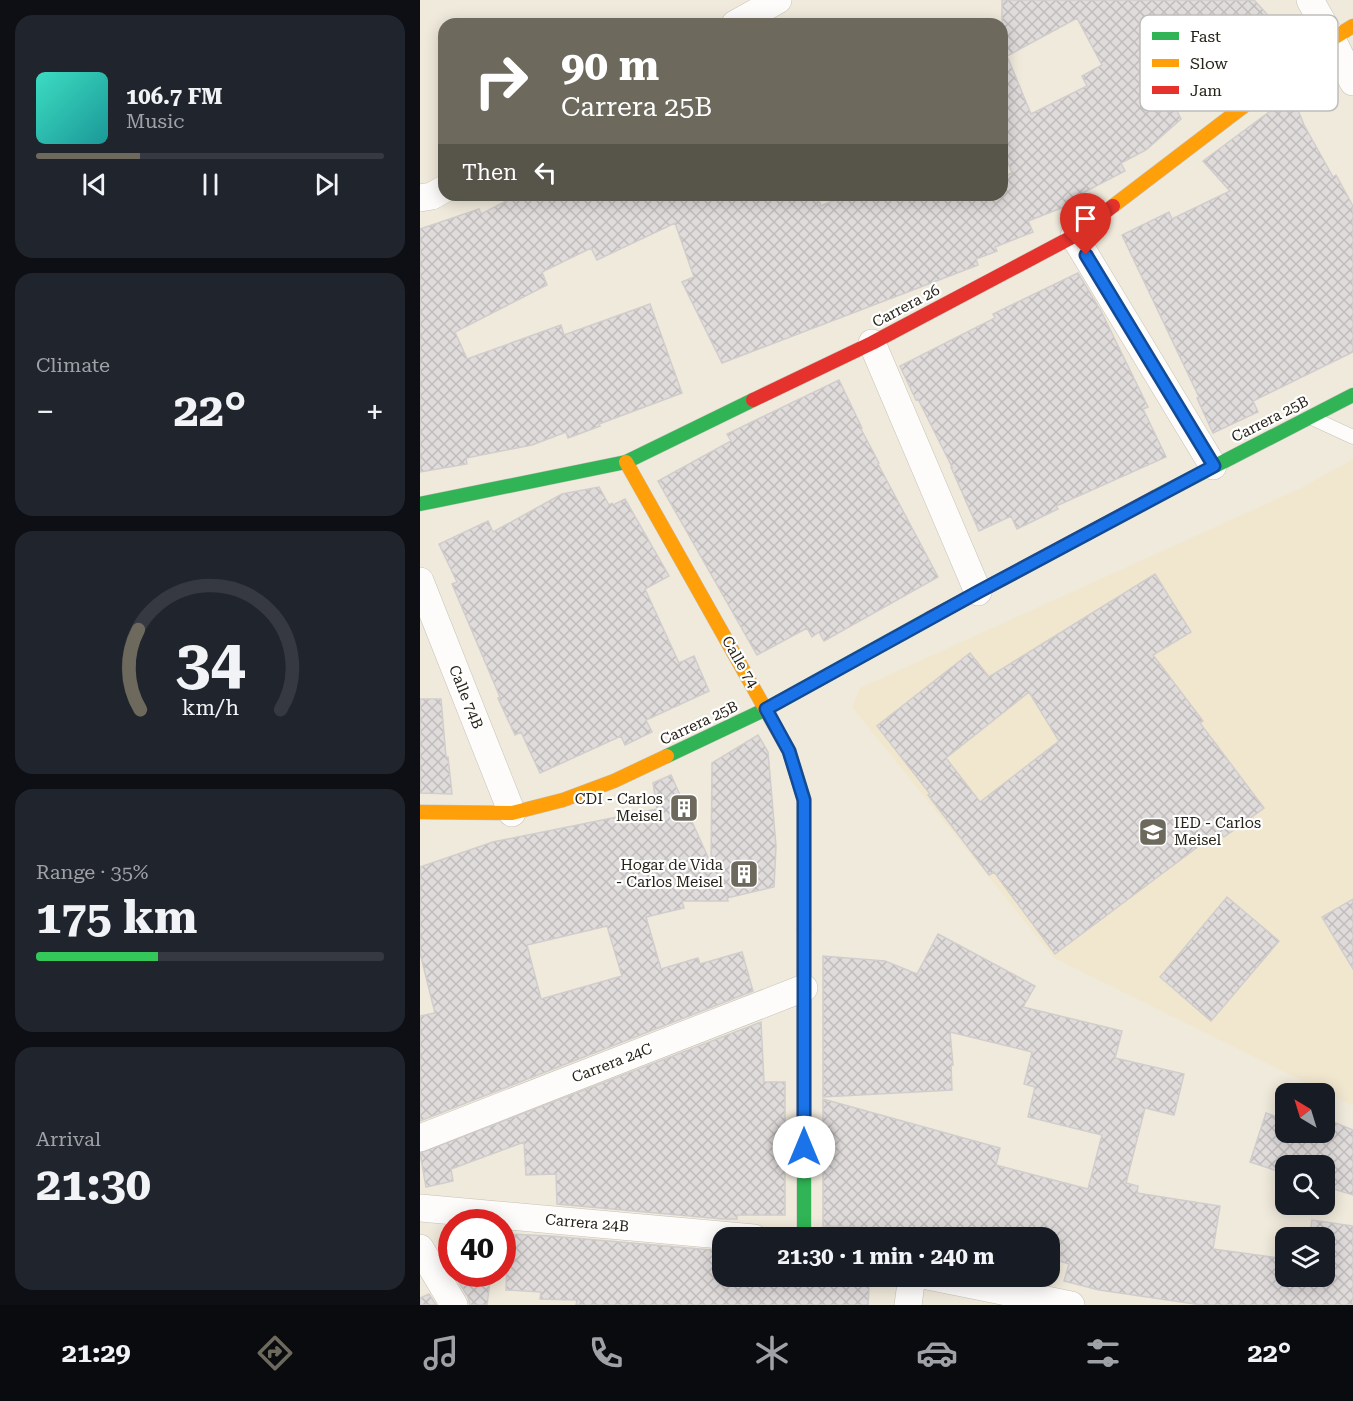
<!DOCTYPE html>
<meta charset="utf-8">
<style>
body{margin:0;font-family:"Roboto Serif",serif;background:#20242c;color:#f1f3f6;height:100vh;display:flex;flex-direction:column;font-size:22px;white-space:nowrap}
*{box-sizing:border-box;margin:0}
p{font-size:20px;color:#9ea1a6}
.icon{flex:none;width:33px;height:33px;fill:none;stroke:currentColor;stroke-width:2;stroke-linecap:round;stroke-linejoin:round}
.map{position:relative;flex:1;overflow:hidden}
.side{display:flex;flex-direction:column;gap:15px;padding:15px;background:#0d0f14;width:420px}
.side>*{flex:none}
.hud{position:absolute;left:18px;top:18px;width:570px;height:183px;border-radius:18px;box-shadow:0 3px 15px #0003;background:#6d695d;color:#fff;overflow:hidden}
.needle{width:39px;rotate:322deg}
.fabs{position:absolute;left:855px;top:1083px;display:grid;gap:12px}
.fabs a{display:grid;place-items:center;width:60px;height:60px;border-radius:12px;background:#171b24;box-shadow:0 3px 15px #0003;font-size:30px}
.speed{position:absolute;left:18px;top:1209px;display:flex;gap:12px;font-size:30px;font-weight:700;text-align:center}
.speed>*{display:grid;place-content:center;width:78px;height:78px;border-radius:50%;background:#171b24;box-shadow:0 3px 15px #0003;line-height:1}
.speed .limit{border:9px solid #d22;background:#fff;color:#111}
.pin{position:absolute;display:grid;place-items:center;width:51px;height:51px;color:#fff;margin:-62px -26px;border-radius:50% 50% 50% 0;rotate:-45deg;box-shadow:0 0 6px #0007}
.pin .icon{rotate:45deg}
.me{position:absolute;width:66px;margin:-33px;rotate:0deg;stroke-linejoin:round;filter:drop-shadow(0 0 4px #0008)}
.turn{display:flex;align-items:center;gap:21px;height:126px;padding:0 24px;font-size:27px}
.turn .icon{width:78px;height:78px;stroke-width:2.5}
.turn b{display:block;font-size:42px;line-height:51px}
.then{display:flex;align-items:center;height:57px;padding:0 24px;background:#0003;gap:12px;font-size:22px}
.big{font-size:45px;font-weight:700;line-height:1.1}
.side .card{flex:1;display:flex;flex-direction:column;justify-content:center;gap:9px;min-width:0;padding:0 21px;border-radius:18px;background:#20242c}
.side .dial{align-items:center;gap:0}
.dial svg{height:156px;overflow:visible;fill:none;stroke:#363941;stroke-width:7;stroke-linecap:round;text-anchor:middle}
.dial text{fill:#f1f3f6;stroke:none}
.song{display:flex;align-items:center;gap:18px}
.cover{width:72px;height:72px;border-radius:9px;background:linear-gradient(135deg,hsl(170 70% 55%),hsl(180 70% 35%))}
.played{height:6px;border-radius:3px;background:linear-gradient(90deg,#6d695d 30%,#363941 30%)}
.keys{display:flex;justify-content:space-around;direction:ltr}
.heat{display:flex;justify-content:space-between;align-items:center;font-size:33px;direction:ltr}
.charge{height:9px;border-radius:4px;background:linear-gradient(90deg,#34c759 35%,#363941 0)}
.trip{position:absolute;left:292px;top:1227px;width:348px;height:60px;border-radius:18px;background:#171b24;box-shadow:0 3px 15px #0003;font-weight:700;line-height:60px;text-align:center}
.tabs{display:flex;height:96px;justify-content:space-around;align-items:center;background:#090b0e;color:#9ea1a6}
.tabs .icon{width:42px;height:42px}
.tabs .selected{color:#6d695d}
.tabs b{font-size:27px;color:#f1f3f6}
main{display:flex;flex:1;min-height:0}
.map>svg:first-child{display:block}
</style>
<main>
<section class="side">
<div class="card">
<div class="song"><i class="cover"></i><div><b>106.7 FM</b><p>Music</p></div></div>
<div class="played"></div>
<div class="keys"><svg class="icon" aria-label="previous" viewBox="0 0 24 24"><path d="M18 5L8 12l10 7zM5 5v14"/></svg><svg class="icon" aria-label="pause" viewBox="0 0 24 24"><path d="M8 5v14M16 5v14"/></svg><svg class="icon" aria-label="next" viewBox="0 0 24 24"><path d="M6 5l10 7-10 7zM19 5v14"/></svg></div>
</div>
<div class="card"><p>Climate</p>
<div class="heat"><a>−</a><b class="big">22°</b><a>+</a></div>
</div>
<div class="card dial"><svg viewBox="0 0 100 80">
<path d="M14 69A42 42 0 1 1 86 69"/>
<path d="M14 69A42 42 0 0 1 13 28" stroke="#6d695d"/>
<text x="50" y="56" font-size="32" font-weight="700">34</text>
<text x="50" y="72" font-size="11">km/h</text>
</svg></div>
<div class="card"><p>Range · 35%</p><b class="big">175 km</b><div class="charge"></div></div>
<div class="card"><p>Arrival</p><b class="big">21:30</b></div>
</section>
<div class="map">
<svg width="933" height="1305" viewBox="0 0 933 1305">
<defs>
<pattern id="building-cross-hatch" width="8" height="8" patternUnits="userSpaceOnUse" patternTransform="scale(1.5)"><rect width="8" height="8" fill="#e0dcdb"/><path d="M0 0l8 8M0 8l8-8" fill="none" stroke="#c0bcbb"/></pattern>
</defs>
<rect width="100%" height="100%" fill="#f0eadc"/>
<path fill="#f1e7cf" d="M933 459V1106L634 958 432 707 440 688 881 488Z"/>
<path fill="url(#building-cross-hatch)" stroke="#d1cdcc" stroke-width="1.5" fill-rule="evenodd" d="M582 0H834L857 25 826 54 829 57 804 80 799 74 757 111 761 119 726 150 701 163 705 171 647 201 649 205 608 221 613 232 575 247 577 251 556 259 558 265 302 363 262 282 274 277 255 223 177 260 171 248 122 272 127 285 35 332 47 359 141 325 144 335 230 304 262 393 179 424 180 426 148 438 146 432 112 445 46 458 47 464 0 472V229L59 209 61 214 98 195H397L401 206 426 195H582V177L592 173 582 148ZM657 18 682 65 662 76 667 86 611 114 587 56Z
M872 95 884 125 913 177 916 175 933 206V352L833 401 838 412 793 433 777 398 779 397 702 235 749 212 752 219 810 191 783 161Z
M658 273 681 311 728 407 723 409 746 457 636 506 638 509 597 529 591 516 559 531 531 467H532L498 399 496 400 480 366 575 318 573 314Z
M419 380 442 428 441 429 459 463 458 464 518 577 404 641 399 632 392 637 387 628 337 655 238 481 311 441 307 434Z
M179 487 189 505 192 503 193 505 205 499 249 576 225 589 259 663 274 656 289 691 226 720 232 732 205 745 201 736 120 773 101 732 95 735 78 698 80 697 32 584 37 582 19 544 68 521 73 532 142 494Z
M735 574 771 632 733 655 783 721 780 723 844 808 804 837 799 831 635 954 574 872 569 875 547 846 508 795 510 794 457 726 550 653 569 677ZM609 692 639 741 560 802 526 758Z
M0 699H21L26 757H28L32 794 0 793Z
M338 735 348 752 356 846 354 887 307 898 308 901H262L264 908 226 917 241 969 278 958 280 964 322 952 333 991 0 1121V1016L15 1013 0 953V867L73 842 237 809 233 783 251 775 291 864 292 763ZM187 926 202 976 121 999 107 945Z
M807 897 859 941 791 1021 740 977Z
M933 899V969L902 917Z
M518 934 615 986 603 1007 702 1031 695 1058 764 1074 754 1115 725 1108 706 1183 718 1186 717 1193 800 1206 793 1249 866 1259V1276H904V1238H889L892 1220 933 1226V1305H782L679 1290 644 1281 649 1264 630 1258V1238H506L477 1229 403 1226V1099L580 1148 576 1165 668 1189 682 1135 608 1117 615 1087 604 1084 612 1052 530 1032 533 1065H531L532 1090 403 1097V956L465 961 497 974Z
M341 1022 344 1082H365V1215H317V1219H303L137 1204 136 1174 106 1175 104 1142 31 1169 33 1181 6 1187 0 1153Z
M846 1113 866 1120V1132H904V1118L933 1130V1195L904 1186V1166H866V1174L830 1162Z
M88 1234 131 1236 303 1251V1276H363L449 1286 448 1305H156L157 1300 120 1299 121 1292 86 1290Z
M43 1274H71L67 1305H50L48 1297 38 1281 42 1280Z
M9 1294 16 1305H0V1298Z"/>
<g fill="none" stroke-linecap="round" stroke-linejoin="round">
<g stroke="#c7c2b8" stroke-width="15">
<path id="lane" d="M892 418 933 437"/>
</g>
<g stroke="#c7c2b8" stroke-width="28">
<path id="street" d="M890 0 912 39 933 82
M315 24 358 0
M0 198 12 196 24 189
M654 236 793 466
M452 343 558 592
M0 581 92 813
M0 1138 384 988
M0 1208 334 1238
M0 1248 34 1305
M508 1276 651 1305
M488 1305 492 1276"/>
</g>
<g stroke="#c7c2b8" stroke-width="15">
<path id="fast" d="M735 497 933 395
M0 504 206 462 333 400
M247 756 346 709 510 618
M384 929V1238"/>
</g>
<g stroke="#c7c2b8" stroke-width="15">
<path id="slow" d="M693 206 912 39 933 26
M206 462 369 751 384 799V929
M0 812 92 813 143 800 194 781 247 756"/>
</g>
<g stroke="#c7c2b8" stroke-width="15">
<path id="jam" d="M333 400 452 343 654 236 693 206
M510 618 735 497"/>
</g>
<use href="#lane" stroke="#fdfcfa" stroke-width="14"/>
<use href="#street" stroke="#fdfcfa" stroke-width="27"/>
<use href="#fast" stroke="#30b455" stroke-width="14"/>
<use href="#slow" stroke="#ff9f0a" stroke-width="14"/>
<use href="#jam" stroke="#e5322d" stroke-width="14"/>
</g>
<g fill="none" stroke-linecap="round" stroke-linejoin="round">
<g stroke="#114b97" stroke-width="15">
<path id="route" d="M384 1147V800L369 751 346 709 558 592 794 466 666 255"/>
</g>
<use href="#route" stroke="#1a73e8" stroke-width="10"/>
</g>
<defs>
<g id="building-square" transform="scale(1.5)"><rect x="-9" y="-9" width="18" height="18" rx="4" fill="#6d695d" stroke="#fff"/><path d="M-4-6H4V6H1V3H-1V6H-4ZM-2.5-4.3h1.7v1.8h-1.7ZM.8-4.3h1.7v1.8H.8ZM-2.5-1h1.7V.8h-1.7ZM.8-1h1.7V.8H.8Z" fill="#fff"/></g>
<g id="school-square" transform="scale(1.5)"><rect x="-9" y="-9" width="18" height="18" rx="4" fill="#6d695d" stroke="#fff"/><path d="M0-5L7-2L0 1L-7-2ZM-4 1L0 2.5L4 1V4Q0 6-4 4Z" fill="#fff"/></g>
</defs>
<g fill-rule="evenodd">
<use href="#building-square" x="264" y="808"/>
<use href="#school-square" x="733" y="832"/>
<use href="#building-square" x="324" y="874"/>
</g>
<g text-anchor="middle" stroke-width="4.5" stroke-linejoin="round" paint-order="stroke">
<g font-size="15" fill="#272319" stroke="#fff">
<text transform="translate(486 306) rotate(-28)" y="5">Carrera 26</text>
<text transform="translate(850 419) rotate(-27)" y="5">Carrera 25B</text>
<text transform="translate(320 662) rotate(60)" y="5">Calle 74</text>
<text transform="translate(46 697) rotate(68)" y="5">Calle 74B</text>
<text transform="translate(279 723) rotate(-25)" y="5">Carrera 25B</text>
<text transform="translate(192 1063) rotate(-21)" y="5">Carrera 24C</text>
<text transform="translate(167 1223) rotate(5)" y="5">Carrera 24B</text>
</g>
<g font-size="15" fill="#272319" stroke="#fff" text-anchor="end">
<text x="243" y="804">CDI - Carlos<tspan x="243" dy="17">Meisel</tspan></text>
<text x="754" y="828" text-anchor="start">IED - Carlos<tspan x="754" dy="17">Meisel</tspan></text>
<text x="303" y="870">Hogar de Vida<tspan x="303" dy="17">- Carlos Meisel</tspan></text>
</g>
</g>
<rect x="720" y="15" width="198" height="96" rx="9" fill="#fff" stroke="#bebdba" stroke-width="1.5"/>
<rect x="732" y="32" width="27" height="8" fill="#30b455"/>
<rect x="732" y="59" width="27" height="8" fill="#ff9f0a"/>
<rect x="732" y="86" width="27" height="8" fill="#e5322d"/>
<g font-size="16" fill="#272319">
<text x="770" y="42">Fast</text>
<text x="770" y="69">Slow</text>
<text x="770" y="96">Jam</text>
</g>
</svg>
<div class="fabs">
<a><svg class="needle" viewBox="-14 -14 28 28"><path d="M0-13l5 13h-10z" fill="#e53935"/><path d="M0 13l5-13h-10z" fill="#9ea1a6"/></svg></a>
<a><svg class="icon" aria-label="search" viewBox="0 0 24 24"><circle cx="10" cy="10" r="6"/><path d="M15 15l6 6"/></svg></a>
<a><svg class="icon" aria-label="layers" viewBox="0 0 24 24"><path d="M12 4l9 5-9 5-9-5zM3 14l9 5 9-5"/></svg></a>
</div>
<div class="speed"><div class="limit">40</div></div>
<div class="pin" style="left:666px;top:255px;background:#d93025"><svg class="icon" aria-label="arrive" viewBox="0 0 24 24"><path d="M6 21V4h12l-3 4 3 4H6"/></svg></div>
<svg class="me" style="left:384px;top:1147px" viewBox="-20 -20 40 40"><circle r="19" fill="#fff"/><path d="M0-13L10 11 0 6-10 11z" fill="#1a73e8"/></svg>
<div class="trip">21:30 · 1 min · 240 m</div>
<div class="hud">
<div class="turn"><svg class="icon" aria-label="right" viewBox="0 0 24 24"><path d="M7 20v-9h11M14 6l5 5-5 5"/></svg><div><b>90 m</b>Carrera 25B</div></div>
<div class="then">Then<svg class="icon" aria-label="left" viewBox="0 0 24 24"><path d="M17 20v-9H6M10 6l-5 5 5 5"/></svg></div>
</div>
</div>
</main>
<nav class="tabs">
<b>21:29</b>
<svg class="icon selected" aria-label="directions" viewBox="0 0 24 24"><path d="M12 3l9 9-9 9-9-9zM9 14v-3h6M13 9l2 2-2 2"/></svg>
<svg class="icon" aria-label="music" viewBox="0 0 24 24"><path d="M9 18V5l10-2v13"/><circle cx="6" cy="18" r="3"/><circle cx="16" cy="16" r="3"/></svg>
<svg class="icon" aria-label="phone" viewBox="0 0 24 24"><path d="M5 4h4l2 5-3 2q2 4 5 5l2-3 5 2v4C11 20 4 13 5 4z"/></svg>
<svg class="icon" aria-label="climate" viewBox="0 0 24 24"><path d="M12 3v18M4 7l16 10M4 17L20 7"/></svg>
<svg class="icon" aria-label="car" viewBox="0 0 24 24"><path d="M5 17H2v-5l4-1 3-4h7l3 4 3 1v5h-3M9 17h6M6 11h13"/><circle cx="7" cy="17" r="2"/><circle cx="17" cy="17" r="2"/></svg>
<svg class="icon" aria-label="filters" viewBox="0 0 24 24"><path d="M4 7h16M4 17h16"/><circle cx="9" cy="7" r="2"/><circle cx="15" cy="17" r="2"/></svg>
<b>22°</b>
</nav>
